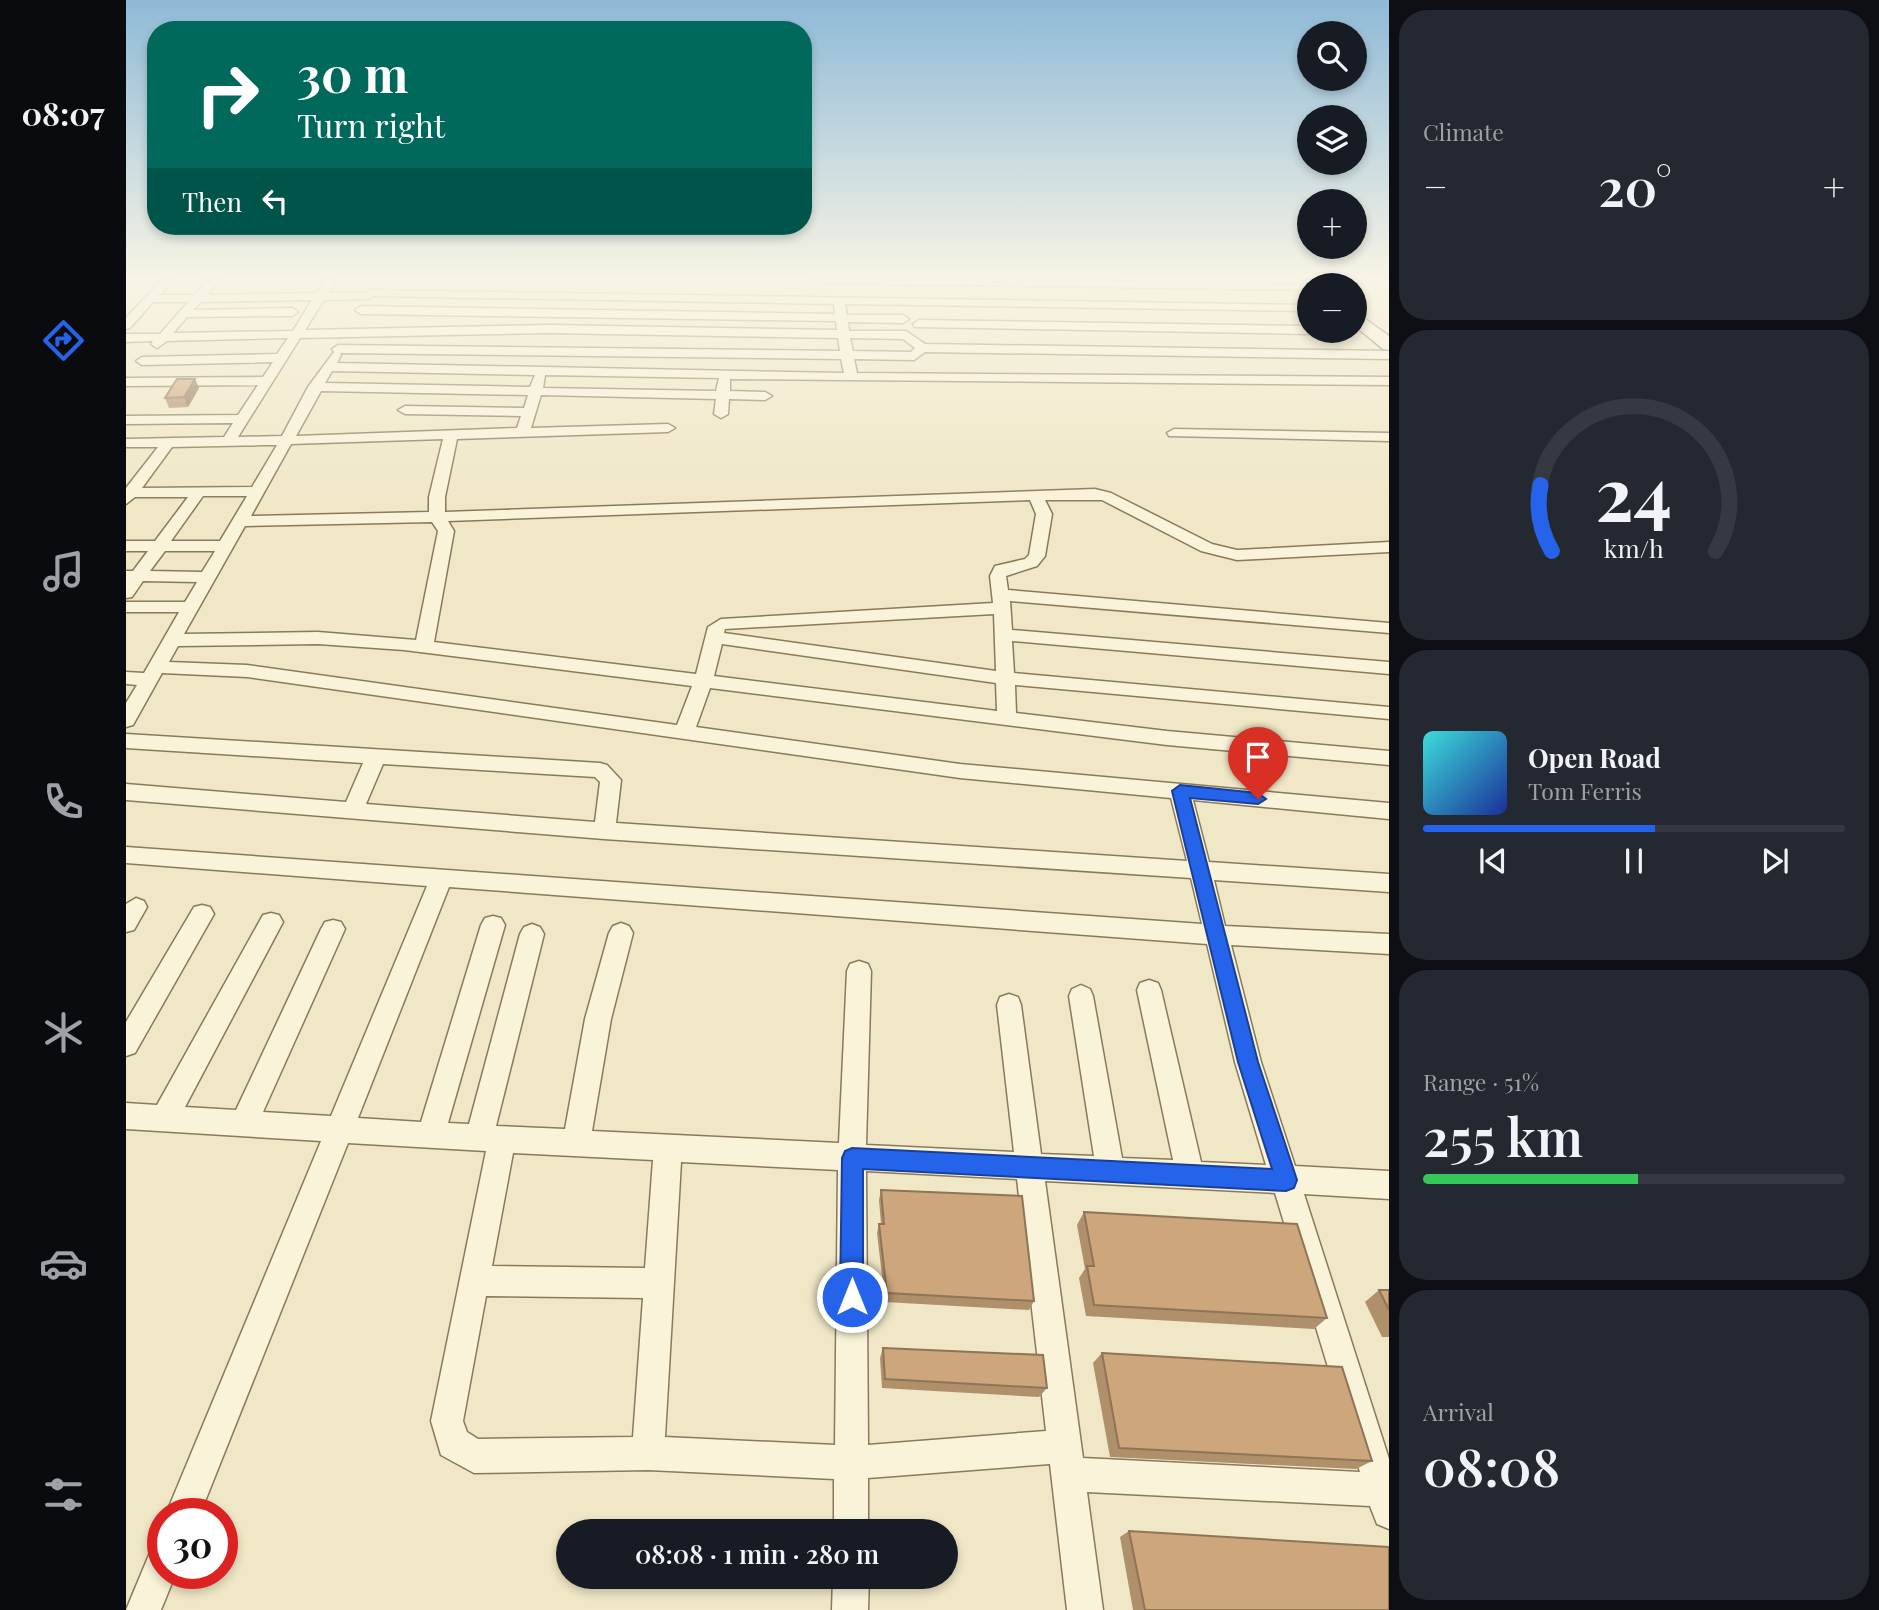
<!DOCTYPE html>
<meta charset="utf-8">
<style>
body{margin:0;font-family:"Playfair Display",serif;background:#242831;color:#f1f3f6;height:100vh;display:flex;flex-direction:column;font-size:26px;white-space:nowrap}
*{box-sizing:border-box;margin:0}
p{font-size:23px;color:#9ea1a6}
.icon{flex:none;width:38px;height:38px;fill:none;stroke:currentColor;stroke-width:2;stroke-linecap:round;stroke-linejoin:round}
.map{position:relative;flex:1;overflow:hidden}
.details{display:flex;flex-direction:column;gap:10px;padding:10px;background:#0d0f14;width:490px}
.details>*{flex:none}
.banner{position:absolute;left:21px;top:21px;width:665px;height:214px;border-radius:28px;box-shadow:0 4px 10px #0003;background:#00695c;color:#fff;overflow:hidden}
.buttons{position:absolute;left:1171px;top:21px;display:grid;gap:14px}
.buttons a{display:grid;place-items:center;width:70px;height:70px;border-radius:50%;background:#171b24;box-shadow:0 4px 10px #0003;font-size:35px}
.speed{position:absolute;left:21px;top:1498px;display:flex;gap:14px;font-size:35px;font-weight:700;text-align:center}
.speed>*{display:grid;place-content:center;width:91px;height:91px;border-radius:50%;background:#171b24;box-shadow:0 4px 10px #0003;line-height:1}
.speed .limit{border:10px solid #d22;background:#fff;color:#111}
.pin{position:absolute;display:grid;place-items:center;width:60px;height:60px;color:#fff;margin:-72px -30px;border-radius:50% 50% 50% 0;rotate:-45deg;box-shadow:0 0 7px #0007}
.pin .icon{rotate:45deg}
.me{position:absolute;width:77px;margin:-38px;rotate:0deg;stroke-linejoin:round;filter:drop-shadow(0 0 5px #0008)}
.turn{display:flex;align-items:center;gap:24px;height:147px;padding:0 35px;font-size:32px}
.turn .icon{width:91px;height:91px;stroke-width:2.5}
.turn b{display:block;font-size:49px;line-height:60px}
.then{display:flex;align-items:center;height:66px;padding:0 35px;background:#0003;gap:14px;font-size:26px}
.big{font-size:52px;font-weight:600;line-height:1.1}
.details .widget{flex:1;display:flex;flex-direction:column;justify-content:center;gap:10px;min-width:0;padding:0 24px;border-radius:28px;background:#242831}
.details .dial{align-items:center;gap:0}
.dial svg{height:182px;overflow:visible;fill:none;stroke:#363941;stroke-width:7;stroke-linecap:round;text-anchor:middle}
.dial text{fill:#f1f3f6;stroke:none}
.song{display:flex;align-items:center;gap:21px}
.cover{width:84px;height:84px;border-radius:10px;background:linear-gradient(135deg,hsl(180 70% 55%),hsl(230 70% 35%))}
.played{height:7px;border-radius:4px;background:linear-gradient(90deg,#2563eb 55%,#363941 55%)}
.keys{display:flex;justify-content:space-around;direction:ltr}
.heat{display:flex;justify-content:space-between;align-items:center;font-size:38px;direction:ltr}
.charge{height:10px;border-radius:5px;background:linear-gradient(90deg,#34c759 51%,#363941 0)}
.trip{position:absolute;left:430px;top:1519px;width:402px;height:70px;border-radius:35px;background:#171b24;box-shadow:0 4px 10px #0003;font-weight:600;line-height:70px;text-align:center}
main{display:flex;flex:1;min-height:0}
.menu{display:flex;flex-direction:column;width:126px;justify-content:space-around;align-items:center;background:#090b0e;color:#9ea1a6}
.menu .icon{width:49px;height:49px}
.menu .current{color:#2563eb}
.menu b{font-size:32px;color:#f1f3f6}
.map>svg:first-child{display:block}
</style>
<main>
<nav class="menu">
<b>08:07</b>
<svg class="icon current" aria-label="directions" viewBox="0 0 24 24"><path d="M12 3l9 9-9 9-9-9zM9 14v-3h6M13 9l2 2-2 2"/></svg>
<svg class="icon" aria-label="music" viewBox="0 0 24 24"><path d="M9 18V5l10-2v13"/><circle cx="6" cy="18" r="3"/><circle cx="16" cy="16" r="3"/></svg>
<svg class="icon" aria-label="phone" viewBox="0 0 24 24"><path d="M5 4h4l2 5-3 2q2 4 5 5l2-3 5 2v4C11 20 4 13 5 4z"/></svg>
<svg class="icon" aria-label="climate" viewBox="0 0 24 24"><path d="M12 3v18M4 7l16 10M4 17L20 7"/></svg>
<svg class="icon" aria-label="car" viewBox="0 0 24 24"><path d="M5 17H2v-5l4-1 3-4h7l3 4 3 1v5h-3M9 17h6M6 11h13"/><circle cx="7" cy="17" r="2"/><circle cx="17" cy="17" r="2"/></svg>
<svg class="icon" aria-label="filters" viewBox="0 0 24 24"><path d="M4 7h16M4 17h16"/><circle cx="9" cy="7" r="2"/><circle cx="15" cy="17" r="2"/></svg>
</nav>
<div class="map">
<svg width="1263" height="1610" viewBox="0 0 1263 1610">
<rect width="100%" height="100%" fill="#efe7c6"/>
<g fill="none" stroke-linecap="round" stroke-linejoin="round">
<g stroke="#8a795b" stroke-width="3">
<path id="minor" d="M36 280H47L34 295H68L82 280H93L81 295 191 293 199 280H210L202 293H239L244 290 1183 305V311L719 304 721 315H777L783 319 777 323 722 322 723 331H780L799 344 1263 351V359L799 352 788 360 728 359 731 373 1263 377V385L604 379V391L639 392 646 396 639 400 603 399 602 414 595 418 588 414 590 399 415 395 405 428 542 424 549 428 542 432 331 439 319 497V512L969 489 985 493 1086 544 1111 550 1263 542V552L1111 560 1075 551 976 500H919L926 514 919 556 911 566 880 576 882 590 1263 623V633L884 601 886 630 1263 662V674L886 641 888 673 1263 707V719L889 685 890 713 1041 731 1263 751V765L1041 745 584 688 570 727 834 764 1263 803V819L1067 800 1083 862 1263 874V892L1088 880 1099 926 1263 934V954L1105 945 1135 1062 1169 1166 1263 1171V1199L1178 1194 1263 1459V1529L1251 1524 1244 1506 961 1492 977 1610H941L924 1464 742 1478V1531H708V1479L522 1470 348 1473 315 1455 305 1421 360 1151 222 1143 74 1514H40L195 1141 0 1129V1103L31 1105 137 915 145 913 153 915 157 922 59 1107 110 1110 195 929 199 922 207 920 215 922 219 929 137 1112 205 1116 301 886 0 863V847L1076 924 1065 878 478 839 0 800V784L220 802 237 763 0 748V734L474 763 481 765 495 780 490 823 1061 861 1045 798 834 778 121 677 36 673 7 725 0 727V703L11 685 0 684V672L18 673 53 612H0V602H59L71 582 17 581 6 597 0 598V571H7L22 551H0V541H29L62 497H9L0 504V488L32 447H0V439L98 437 107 423 0 424V416L112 415 132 385 0 386V378L137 377 147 362 16 365 10 361 16 357 151 354 162 338 41 341 31 348 25 344 27 341 0 342V334H34L62 302H27L4 328 0 329V318ZM247 296 708 304 709 314 235 306 229 310 235 314 710 321 711 330 423 325 179 330 198 300 242 299ZM186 300 167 331 47 333 61 317 166 316 172 312 166 308 67 310 75 302ZM423 333 712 338 714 351 212 345 206 349 208 352 182 387 156 436 112 437 174 338ZM724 338 777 339 789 348 785 352 727 351ZM214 353 715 359 718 373 211 363 215 355ZM206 371 409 375 404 387 199 383ZM419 375 593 378 590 391 417 388ZM195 391 402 395 398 408 279 406 272 410 279 414 395 416 391 428 170 436ZM317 439 303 497V512L125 516 165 444ZM136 445H151L126 487 16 488 46 447ZM77 496H121L94 541H45ZM904 500 910 514 903 555 899 559 869 566 864 576 867 603 595 619 582 627 570 674 308 642 328 531 322 521ZM306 522 312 531 290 640 192 632 58 634 119 526ZM39 551H89L76 572 24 571ZM868 614 870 671 598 633 599 629ZM192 644 278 650 566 686 551 725 121 665 43 662 52 646ZM596 644 870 683 871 711 588 676ZM257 764 469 777 474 782 469 822 240 804ZM323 887 1081 944 1109 1062 1140 1165 1075 1162 1035 990 1032 983 1023 980 1014 983 1011 990 1047 1160 996 1158 967 996 964 989 955 985 946 989 943 996 968 1156 915 1154 895 1005 892 997 883 994 874 997 871 1005 888 1152 740 1145 745 971 742 964 733 961 724 964 721 971 713 1143 466 1131 485 1019 507 933 503 926 495 923 487 926 483 933 459 1019 439 1129 370 1126 418 934 414 927 406 924 398 927 394 934 343 1124 322 1123 379 925 375 918 367 916 359 918 355 925 295 1122 232 1118ZM387 1153 527 1160 519 1268 366 1266ZM555 1162 712 1170 709 1445 539 1437ZM740 1171 891 1179 920 1431 742 1445ZM919 1181 1149 1193 1234 1472 957 1458ZM360 1296 517 1298 507 1437 352 1439 341 1432 337 1421Z
M689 280H938L1187 285H1183V290L694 283Z
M793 320 1183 326V331H1189L1183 334 789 327 787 324Z
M1048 429 1263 433V441L1043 436 1041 433Z
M10 898 18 901 21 907 8 930 0 932V904Z
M76 905 84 907 88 914 9 1053 0 1056V1022L68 907Z
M37 1544V1573H50L35 1610H0L25 1550Z
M707 1577H743L742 1610H706Z"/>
</g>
<g stroke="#6c5a3e" stroke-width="3">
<path id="secondary" d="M1178 280H1196L1200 285 1183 286Z
M1228 311 1263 336V350L1257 349 1228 325Z"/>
</g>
<use href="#minor" fill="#f9f3d9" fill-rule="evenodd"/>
<use href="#secondary" fill="#f9f3d9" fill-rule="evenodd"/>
</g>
<path fill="#b08f6b" d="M73 388 62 407 43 408 39 398Z
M755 1190 908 1301 903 1310 759 1302 751 1233 753 1224H755L753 1200Z
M958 1212 1201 1318 1188 1329 960 1316 953 1278 959 1269 951 1225Z
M1253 1290H1263V1337H1256L1239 1302Z
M757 1348 921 1388 913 1397 756 1388 754 1358Z
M976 1353 1246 1461 1230 1469 984 1457 967 1363Z
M1003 1531 1263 1610H1007L994 1537Z"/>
<path fill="#907457" d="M69 379 73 388 62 407 58 397Z"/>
<path fill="#cda67c" stroke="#907457" stroke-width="2" d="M51 379H69L58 397 39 398Z
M755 1190 896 1196 908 1301 761 1293 753 1224H758Z
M958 1212 1171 1224 1201 1318 968 1305 961 1266H968Z
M1253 1290H1263V1310Z
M757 1348 917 1355 921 1388 759 1379Z
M976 1353 1216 1367 1246 1461 993 1448Z
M1003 1531 1263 1547V1610H1019Z"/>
<linearGradient id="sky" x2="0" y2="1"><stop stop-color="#8ebad7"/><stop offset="0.55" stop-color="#f8f4e5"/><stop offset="1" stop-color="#f8f4e5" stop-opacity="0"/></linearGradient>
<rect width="1263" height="506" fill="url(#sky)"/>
<path fill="#2563eb" stroke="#184099" stroke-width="2" d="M1054 785 1132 793 1140 799 1132 804 1064 798 1132 1062 1171 1180 1168 1188 1160 1191 737 1169V1297L734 1305 726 1308 718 1305 714 1297 716 1158 719 1151 726 1148 1146 1169 1112 1062 1046 791Z"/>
</svg>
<div class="buttons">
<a><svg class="icon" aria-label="search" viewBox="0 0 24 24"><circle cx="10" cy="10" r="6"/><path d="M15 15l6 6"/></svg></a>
<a><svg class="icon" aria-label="layers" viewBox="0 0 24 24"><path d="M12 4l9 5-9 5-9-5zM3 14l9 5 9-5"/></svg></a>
<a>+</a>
<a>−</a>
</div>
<div class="speed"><div class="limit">30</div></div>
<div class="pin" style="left:1132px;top:799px;background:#d93025"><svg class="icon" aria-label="arrive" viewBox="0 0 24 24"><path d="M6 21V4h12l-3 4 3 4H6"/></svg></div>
<svg class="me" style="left:726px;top:1297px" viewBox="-20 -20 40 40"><circle r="17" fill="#2563eb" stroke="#fff" stroke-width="3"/><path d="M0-11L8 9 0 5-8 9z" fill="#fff"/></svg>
<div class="trip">08:08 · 1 min · 280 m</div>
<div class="banner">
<div class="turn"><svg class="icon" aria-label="right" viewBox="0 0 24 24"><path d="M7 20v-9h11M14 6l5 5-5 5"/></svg><div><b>30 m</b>Turn right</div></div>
<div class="then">Then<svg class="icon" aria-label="left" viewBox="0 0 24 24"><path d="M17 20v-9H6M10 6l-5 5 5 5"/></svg></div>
</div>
</div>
<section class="details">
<div class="widget"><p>Climate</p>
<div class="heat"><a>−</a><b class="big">20°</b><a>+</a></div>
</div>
<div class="widget dial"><svg viewBox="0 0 100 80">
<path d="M14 69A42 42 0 1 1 86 69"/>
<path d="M14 69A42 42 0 0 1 9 40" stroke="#2563eb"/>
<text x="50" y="56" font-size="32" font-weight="700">24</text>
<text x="50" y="72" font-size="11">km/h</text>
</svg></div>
<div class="widget">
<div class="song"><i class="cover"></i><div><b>Open Road</b><p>Tom Ferris</p></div></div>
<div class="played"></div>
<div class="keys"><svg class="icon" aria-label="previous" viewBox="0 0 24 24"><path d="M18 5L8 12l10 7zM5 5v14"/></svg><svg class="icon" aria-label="pause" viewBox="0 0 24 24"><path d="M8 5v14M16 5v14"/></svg><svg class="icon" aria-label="next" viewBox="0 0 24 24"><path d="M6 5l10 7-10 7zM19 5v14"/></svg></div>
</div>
<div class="widget"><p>Range · 51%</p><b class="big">255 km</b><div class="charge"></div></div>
<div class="widget"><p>Arrival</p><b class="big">08:08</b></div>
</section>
</main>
